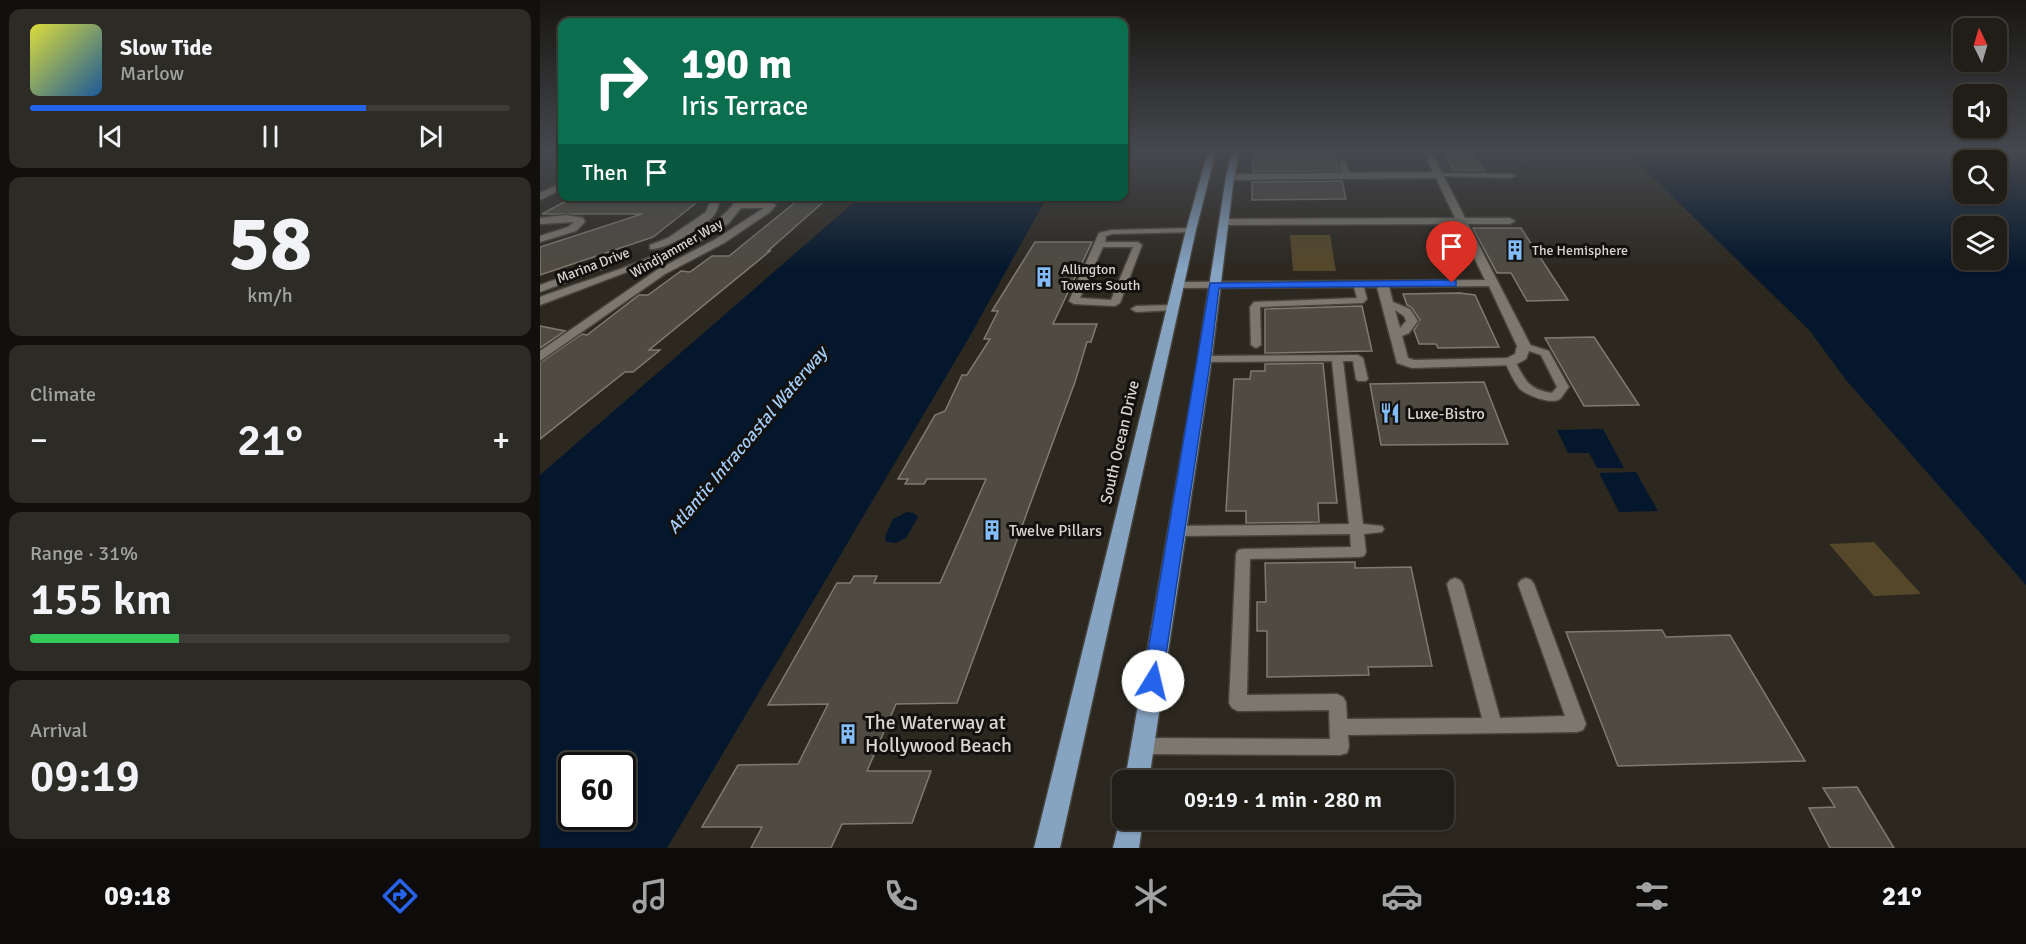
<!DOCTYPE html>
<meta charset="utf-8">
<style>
body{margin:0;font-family:Signika,sans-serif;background:#2d2b25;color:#f1f3f6;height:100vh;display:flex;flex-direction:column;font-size:22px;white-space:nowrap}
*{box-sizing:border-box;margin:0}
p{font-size:20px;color:#a2a2a2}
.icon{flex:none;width:33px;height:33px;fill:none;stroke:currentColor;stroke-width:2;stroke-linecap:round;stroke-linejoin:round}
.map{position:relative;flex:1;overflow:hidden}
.side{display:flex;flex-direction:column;gap:9px;padding:9px;background:#12100d;width:540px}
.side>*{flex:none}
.banner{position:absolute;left:18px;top:18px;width:570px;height:183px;border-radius:12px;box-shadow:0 2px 4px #0004,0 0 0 2px #3e3c37;background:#0b6e4f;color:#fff;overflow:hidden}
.needle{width:39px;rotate:355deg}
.tools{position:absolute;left:1413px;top:18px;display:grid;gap:12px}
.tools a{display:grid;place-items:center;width:54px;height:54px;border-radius:12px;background:#211e18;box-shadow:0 2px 4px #0004,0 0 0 2px #3e3c37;font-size:30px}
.speed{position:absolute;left:18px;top:752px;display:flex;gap:12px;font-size:30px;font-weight:700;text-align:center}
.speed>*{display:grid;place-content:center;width:78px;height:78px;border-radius:50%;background:#211e18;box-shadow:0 2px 4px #0004,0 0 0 2px #3e3c37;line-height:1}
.speed .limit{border:3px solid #111;border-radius:9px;background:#fff;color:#111}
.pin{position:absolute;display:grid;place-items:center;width:51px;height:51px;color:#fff;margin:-62px -26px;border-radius:50% 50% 50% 0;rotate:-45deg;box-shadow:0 0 6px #0007}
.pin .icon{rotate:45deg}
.me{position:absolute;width:66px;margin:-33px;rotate:9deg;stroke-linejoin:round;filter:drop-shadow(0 0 4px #0008)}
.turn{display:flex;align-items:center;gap:21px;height:126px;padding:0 24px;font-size:27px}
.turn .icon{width:78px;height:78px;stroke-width:2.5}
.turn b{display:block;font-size:42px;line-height:51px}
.then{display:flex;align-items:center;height:57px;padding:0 24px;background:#0003;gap:12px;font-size:22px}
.big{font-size:45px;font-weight:600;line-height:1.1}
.side .widget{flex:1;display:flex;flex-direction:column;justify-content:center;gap:9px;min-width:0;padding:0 21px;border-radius:12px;background:#2d2b25}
.side .dial{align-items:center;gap:0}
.dial b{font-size:78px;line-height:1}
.song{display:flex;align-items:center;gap:18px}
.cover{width:72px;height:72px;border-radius:9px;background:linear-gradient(135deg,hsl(60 70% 55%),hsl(210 70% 35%))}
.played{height:6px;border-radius:3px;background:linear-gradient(90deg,#2563eb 70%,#3e3c37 70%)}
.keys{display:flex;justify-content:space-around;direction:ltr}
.heat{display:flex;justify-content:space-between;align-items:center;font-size:33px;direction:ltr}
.charge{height:9px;border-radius:4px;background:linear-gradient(90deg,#34c759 31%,#3e3c37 0)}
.trip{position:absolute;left:572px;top:770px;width:342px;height:60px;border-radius:12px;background:#211e18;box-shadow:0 2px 4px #0004,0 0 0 2px #3e3c37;font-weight:600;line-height:60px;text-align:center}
.dock{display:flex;height:96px;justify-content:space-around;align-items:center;background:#0d0c0a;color:#a2a2a2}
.dock .icon{width:42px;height:42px}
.dock .active{color:#2563eb}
.dock b{font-size:27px;color:#f1f3f6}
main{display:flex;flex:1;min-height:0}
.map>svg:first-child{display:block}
</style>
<main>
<section class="side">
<div class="widget">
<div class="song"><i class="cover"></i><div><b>Slow Tide</b><p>Marlow</p></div></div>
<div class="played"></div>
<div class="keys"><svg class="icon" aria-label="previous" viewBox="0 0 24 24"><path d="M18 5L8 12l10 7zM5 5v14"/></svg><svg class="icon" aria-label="pause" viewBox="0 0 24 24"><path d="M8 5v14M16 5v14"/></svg><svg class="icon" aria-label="next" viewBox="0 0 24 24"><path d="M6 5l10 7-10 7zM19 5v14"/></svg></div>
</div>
<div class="widget dial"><b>58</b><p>km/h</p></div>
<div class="widget"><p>Climate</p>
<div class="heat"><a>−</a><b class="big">21°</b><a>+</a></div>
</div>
<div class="widget"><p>Range · 31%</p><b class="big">155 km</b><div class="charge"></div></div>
<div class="widget"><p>Arrival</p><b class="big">09:19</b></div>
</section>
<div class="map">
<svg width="1486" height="848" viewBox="0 0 1486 848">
<rect width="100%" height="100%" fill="#2c2820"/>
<path fill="#55472a" d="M750 235H790L796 271H753Z
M1334 542 1381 594 1334 596 1289 544Z"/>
<path fill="#04172c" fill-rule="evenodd" d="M1086 151H1486V585L1306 380 1270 331ZM1424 160H1456V194H1424ZM1424 226H1456V260H1424Z
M320 197H507L430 336 127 848H0V475ZM32 765H82V816H32Z
M1063 429 1084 468H1057L1049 453H1028L1017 430Z
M1096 472 1118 511 1079 512 1059 473Z
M367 512 374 513 378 517 366 538 356 543 346 542 345 537 353 519Z"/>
<path fill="#4f4b42" stroke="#7f7a71" stroke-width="1.5" d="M713 151H794L799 171 713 172Z
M903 151H932L944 170H913Z
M802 181 806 199 712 200V182Z
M35 196H139L156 203 113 237 0 275V247L102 214H2Z
M263 196H290L228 251H230L109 350H120L93 372H85L0 439V363L42 334 47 335 99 295H108L141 271 150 272 172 256H189Z
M933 228H981L1028 300 987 301 971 273H957Z
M495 242H552L513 324H557L551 342H547L535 382 417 703 356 704 327 771H391L372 823 302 824 291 848H211L222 827H162L198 765 258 764 288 704 228 705 297 583H310L314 576H337L334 583H400L446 479H387L384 484H365L368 479H358L395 415 405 411 422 375H427L450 339H444L458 311H452Z
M920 293 935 295 959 347 898 348 896 344H879L874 330 880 320 872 308 867 305 863 294Z
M822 306 832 351 725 353V309Z
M0 326 25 331 0 348Z
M1054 337 1099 405 1044 406 1005 338Z
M783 363 797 503H778L779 522 706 523V511H686L694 379H710L711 371H725V364Z
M944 382 968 444 841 445 830 384Z
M815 562V568L871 567 892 666 828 667 829 675 727 677V631H717V602H726L725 563Z
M1122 630 1126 637 1190 635 1265 761 1078 766 1026 632Z
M1317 787 1354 848H1290L1269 808 1295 807 1283 788Z"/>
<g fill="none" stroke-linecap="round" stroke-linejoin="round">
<g stroke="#47443d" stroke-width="3">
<path id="lane" d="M803 160 806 162 810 176 806 178 802 176 800 162Z
M899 173 971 174 975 176 971 178 897 176 895 175Z
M651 228H654V232L572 234 566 236 565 242H598L602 245 580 303 575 306 534 304 529 301 559 233 571 230ZM563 247H593L571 300 540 298Z
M818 281 823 284 827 299 823 303 720 307 721 345 716 348 711 345 710 307 714 302 817 298 813 284Z
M633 305 636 306V310L596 312 591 309 596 306Z
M984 343 1009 351 1010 353 1029 387C1026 390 1023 396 1020 399 1012 405 985 395 979 388 973 380 969 371 965 362L966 360H974C986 380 987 389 1012 393L1017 387 1001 355 980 348 979 346 980 344Z
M818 355 823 358 828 379 826 381H818L816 379 813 361H803L823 524 842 526 844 529 842 532 824 534 826 552 824 556 819 557 710 559 707 695 797 694 803 697 806 702 807 719 942 718 907 584 910 580 915 578 920 580 923 584 960 718 1025 716 978 584 981 580 986 578 991 580 994 584 1046 724 1043 730 1037 732 808 735 809 747 807 753 800 755 602 754 595 752 593 746 595 740 602 738 790 739 789 710 698 711 692 708 689 703 696 554 698 550 703 549 811 547 810 534 637 536 632 534 630 531 632 528 637 526 809 524 792 361 665 362 660 359 665 356Z"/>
</g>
<g stroke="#47443d" stroke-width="3">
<path id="street" d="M883 151H891L925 218H970L975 221 970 224H928L991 346 986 359 975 365 872 368 857 363 837 287 638 288 632 285 638 282 945 280 918 224 684 225 679 222 684 219 915 218 896 178 690 180 686 177 690 174 893 172ZM949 286 977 346 975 354 967 358 874 360 868 358 862 336 869 333 878 321 870 309 853 302 849 287ZM855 310 864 316 866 321 860 328Z
M19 163H22V168L18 166Z
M22 183V189L0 200V193Z
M172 196H181C179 202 178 210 174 215 166 226 124 251 110 249V245L128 238 166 212Z
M192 196H202V202H231L236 205 230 212 184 243 125 274 0 361V351L117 270 176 239 224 208H201L188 224 145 250 0 305V297C56 276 155 250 193 205Z
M26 215 43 218 45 222 36 231 0 242V236L28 227 34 222 0 224V218Z
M58 264 64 267 62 269 0 292V285Z"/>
</g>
<g stroke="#47443d" stroke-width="3">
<path id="primary" d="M668 151H676L656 230 520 848H494L646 230Z
M692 151H700L694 177 671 364 609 780H585L657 364 686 177Z
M582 811V819H603L599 848H573Z"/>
</g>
<use href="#lane" fill="#7d786f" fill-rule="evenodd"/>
<use href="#street" fill="#7d786f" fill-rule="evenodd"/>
<use href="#primary" fill="#86a3c2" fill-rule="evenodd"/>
</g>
<linearGradient id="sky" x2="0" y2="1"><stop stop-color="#181612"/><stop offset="0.56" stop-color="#45484e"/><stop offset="1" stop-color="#45484e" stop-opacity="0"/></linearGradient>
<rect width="1486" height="270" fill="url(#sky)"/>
<path fill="#2563eb" stroke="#184099" stroke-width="1.5" d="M912 280 916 281V286L679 288 670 363 622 681 620 687 613 690 606 687 603 681 670 283Z"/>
<defs>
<g id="building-bare" transform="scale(1.62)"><path d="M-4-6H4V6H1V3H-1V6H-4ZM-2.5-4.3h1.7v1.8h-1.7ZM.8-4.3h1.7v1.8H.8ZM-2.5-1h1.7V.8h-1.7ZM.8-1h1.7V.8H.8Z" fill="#83bcfa" stroke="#12110d" stroke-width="2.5" paint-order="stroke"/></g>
<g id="restaurant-bare" transform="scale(1.62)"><path d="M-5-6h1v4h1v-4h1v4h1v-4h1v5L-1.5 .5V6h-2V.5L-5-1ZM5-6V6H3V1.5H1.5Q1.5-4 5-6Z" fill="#83bcfa" stroke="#12110d" stroke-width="2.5" paint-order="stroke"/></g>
</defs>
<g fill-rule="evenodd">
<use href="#building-bare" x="975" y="250"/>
<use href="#building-bare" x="504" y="277"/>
<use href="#restaurant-bare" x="850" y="413"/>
<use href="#building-bare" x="452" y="530"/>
<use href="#building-bare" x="308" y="734"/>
</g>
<g text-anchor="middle" stroke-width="6" stroke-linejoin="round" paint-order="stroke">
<g font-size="14" fill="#d7d5d0" stroke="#12110d">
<text transform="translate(136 248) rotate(-30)" y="5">Windjammer Way</text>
<text transform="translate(53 265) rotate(-21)" y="5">Marina Drive</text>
</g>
<g font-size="14" fill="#d7d5d0" stroke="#12110d" text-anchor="start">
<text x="992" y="255">The Hemisphere</text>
<text x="521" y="274">Allington<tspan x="521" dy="16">Towers South</tspan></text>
</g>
<g font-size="16" fill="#d7d5d0" stroke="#12110d" text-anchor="start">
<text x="867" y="419">Luxe-Bistro</text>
<text x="469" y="536">Twelve Pillars</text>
</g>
<g font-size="16" fill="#d7d5d0" stroke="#12110d">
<text transform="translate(579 442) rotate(-77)" y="6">South Ocean Drive</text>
</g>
<g font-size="18" font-style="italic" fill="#a2ccfa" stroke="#12110d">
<text transform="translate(207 440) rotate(-50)" y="6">Atlantic Intracoastal Waterway</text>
</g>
<g font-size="20" fill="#d7d5d0" stroke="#12110d" text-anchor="start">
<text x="325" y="729">The Waterway at<tspan x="325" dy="23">Hollywood Beach</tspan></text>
</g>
</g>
</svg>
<div class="tools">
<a><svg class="needle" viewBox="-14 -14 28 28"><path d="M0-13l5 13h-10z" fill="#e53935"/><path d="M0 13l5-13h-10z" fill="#a2a2a2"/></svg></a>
<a><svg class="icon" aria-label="sound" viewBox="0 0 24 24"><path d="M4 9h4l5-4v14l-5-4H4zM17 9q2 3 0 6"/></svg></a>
<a><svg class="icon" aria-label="search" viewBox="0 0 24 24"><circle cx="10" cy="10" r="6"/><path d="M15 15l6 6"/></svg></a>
<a><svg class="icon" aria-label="layers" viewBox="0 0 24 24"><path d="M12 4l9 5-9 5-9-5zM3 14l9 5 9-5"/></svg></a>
</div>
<div class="speed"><div class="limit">60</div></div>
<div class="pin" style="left:912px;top:283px;background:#d93025"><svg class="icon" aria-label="arrive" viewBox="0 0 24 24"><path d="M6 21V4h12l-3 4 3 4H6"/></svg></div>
<svg class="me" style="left:613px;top:681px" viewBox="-20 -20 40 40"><circle r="19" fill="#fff"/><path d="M0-13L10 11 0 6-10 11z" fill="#2563eb"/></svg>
<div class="trip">09:19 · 1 min · 280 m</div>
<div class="banner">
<div class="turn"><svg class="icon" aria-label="right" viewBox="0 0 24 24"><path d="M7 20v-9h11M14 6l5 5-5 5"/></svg><div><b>190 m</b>Iris Terrace</div></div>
<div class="then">Then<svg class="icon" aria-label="arrive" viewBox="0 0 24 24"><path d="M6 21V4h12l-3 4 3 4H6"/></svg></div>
</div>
</div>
</main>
<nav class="dock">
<b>09:18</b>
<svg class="icon active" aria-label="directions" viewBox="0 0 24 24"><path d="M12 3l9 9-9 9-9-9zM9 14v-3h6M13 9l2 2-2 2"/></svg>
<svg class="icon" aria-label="music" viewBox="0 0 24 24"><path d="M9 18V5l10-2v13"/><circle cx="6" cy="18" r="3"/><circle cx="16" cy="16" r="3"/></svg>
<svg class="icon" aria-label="phone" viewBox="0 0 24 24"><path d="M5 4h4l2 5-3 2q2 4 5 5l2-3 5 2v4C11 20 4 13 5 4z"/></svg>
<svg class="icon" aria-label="climate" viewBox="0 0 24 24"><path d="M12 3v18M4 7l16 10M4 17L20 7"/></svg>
<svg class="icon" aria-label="car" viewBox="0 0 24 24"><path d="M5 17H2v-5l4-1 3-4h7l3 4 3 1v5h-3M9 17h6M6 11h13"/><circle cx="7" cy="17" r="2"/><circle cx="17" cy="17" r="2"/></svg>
<svg class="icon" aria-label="filters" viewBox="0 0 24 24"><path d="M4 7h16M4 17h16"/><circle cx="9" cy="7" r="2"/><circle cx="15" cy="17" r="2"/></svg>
<b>21°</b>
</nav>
